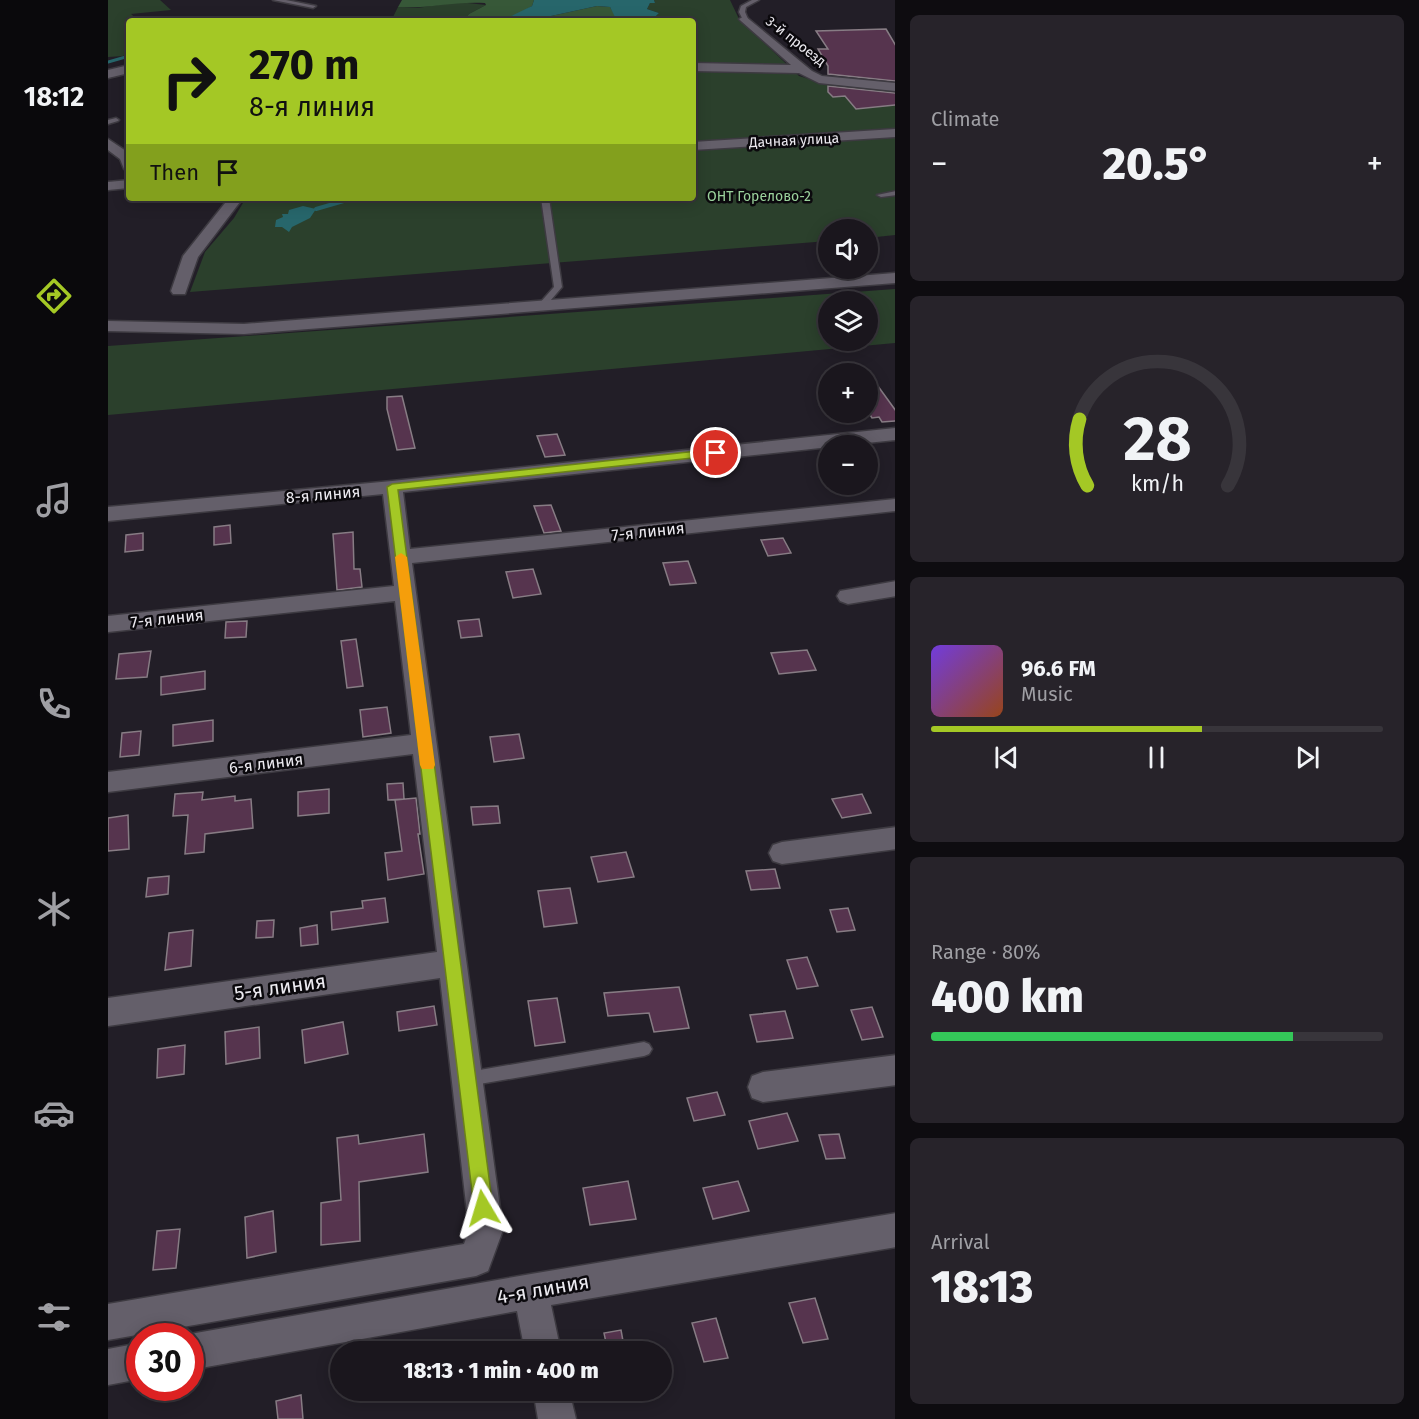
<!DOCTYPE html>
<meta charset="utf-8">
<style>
body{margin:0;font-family:"Fira Sans",sans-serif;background:#27232a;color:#f1f3f6;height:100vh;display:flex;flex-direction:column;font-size:22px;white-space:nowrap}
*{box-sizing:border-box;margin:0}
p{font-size:20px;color:#9f9fa4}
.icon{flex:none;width:33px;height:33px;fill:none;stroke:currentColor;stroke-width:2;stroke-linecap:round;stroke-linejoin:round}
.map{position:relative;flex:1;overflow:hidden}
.drawer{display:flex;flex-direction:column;gap:15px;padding:15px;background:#0e0c10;width:524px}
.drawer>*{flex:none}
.guide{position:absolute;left:18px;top:18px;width:570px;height:183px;border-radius:6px;box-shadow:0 3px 15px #0003,0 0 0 2px #38353b;background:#a4c825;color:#111;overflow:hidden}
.tools{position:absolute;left:710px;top:219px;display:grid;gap:12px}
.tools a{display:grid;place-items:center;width:60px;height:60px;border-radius:50%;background:#1a161d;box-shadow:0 3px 15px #0003,0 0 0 2px #38353b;font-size:30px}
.speed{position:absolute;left:18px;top:1323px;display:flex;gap:12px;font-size:30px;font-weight:700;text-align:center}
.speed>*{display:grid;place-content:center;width:78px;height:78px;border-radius:50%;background:#1a161d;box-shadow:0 3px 15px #0003,0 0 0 2px #38353b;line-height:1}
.speed .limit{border:9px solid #d22;background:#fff;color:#111}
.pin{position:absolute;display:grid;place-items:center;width:51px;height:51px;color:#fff;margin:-26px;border:3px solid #fff;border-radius:50%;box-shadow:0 2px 6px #0007}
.me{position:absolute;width:66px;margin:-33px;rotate:353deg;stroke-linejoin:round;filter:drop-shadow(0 0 4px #0008)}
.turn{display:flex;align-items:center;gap:21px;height:126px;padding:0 24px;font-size:27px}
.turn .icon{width:78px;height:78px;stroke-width:2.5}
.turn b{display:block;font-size:42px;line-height:51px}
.then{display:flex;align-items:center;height:57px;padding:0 24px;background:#0003;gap:12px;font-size:22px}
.big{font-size:45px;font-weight:800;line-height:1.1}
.drawer .tile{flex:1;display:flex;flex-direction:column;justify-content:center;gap:9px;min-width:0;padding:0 21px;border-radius:9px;background:#27232a}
.drawer .dial{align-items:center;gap:0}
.dial svg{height:156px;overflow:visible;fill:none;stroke:#38353b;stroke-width:7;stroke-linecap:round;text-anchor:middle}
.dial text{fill:#f1f3f6;stroke:none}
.song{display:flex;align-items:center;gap:18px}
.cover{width:72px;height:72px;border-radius:9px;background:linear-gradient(135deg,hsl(260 70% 55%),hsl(20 70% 35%))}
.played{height:6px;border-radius:3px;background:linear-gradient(90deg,#a4c825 60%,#38353b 60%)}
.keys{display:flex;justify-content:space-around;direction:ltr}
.heat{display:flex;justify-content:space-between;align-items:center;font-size:33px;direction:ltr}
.charge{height:9px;border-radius:4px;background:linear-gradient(90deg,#34c759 80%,#38353b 0)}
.trip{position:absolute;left:222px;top:1341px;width:342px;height:60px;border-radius:30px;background:#1a161d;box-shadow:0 3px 15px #0003,0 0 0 2px #38353b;font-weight:800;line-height:60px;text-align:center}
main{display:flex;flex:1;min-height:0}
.tab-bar{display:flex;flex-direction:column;width:108px;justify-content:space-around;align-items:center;background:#0a090c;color:#9f9fa4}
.tab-bar .icon{width:42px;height:42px}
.tab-bar .current{color:#a4c825}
.tab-bar b{font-size:27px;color:#f1f3f6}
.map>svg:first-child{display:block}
</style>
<main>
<nav class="tab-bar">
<b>18:12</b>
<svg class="icon current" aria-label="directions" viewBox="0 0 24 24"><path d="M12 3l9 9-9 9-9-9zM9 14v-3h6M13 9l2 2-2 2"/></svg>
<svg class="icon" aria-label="music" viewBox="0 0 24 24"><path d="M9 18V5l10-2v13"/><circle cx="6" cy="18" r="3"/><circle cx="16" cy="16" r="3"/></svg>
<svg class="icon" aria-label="phone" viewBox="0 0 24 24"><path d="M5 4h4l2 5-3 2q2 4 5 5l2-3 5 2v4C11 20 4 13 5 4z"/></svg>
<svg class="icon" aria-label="climate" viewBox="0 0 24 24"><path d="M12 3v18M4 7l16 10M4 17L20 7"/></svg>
<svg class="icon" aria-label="car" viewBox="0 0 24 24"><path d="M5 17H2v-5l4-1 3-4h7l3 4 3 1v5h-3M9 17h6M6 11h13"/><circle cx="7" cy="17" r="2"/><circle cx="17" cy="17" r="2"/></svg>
<svg class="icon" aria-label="filters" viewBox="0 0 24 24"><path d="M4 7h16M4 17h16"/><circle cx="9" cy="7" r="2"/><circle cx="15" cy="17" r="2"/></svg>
</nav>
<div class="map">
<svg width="788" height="1419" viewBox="0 0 788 1419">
<rect width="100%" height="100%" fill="#221e27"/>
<path fill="#2b402c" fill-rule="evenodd" d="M0 0H52L63 10 23 14 31 21H21V52L15 56 0 57Z
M546 0H622L631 19 691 76 711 82 787 89V130L585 143V21L544 20 551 13 539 9 542 3H547Z
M351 2 378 5 361 14 355 21H283L290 7 309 8Z
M787 137V235L759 238V230H720V241L82 292 97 252 126 218 138 198H585V151Z
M787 289V343L0 415V346ZM720 302H759V340H720Z"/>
<path fill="#375838" d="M294 0H426L424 6C402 21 381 21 355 21L361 14 378 5 377 3C346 1 320 9 290 7Z
M489 6 502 7 509 19 420 21Z"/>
<path fill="#27666b" d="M426 0H546L547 3H542L539 9 551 13 543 21H509L502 7 489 6 420 21H393L424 6Z
M195 206 208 209 202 218 184 227 181 232 174 227H167L168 220 175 217 174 214H180L181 210Z"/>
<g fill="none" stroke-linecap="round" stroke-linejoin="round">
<path stroke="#27666b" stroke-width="3" d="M0 62 21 56"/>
<path stroke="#27666b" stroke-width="4" d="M208 209 246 198"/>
</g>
<path fill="#56344e" stroke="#877c84" stroke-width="1.5" d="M778 29 788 46V81L720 74V66L710 49H720L708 31Z
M720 86 788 93V105L748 109 737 96 725 97 720 92Z
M759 371 788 411V421L774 422 771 417 764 418 759 410Z
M294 396 307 448 289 450 279 409V397Z
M449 434 457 455 437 457 429 436Z
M443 505 453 531 436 533 426 506Z
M122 525 123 543 106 545V527Z
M245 532 246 569H252L254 587 229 590 225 534Z
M35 533V550L17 552 18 535Z
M675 538 683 553 660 556 653 540Z
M580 561 588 583 562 585 555 563Z
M425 569 433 594 405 598 398 572Z
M371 619 374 636 353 638 350 621Z
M139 621 138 637 117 638 118 622Z
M248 639 255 686 239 688 233 641Z
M699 650 708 670 671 674 663 653Z
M43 651 39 677 8 679 11 654Z
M97 671V689L53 695V677Z
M279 707 283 733 255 737 252 710Z
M105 720V741L65 746V725Z
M33 731 31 755 12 757 14 733Z
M411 734 416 758 386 762 382 737Z
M295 783 296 799 280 800 279 784Z
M221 789V813L190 816V792Z
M95 792 94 800 127 796V801L143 799 145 828 97 834 96 852 77 854 80 815 65 816 67 794Z
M754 794 763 813 734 818 724 799Z
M308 798 312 834H310L316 874 280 880 277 853 294 851 287 800Z
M390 806 392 823 365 825 363 807Z
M20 815 21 849 0 851V818Z
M518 852 526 877 490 882 483 857Z
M667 869 672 888 643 890 638 871Z
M61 876 60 894 38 897 40 878Z
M462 888 469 923 436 927 430 891Z
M277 898 280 922 224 930 223 912 255 908 254 901Z
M740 908 747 930 729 932 722 910Z
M166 920 165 937 148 938 149 921Z
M209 925 210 944 193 946 192 928Z
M85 930 83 966 57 970 61 933Z
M699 957 710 986 689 989 679 960Z
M571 987 581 1028 546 1032 541 1013 500 1016 496 993Z
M449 998 457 1042 427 1046 420 1001Z
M326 1006 329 1025 291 1031 289 1012Z
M764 1007 775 1037 754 1040 743 1010Z
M677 1011 685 1038 649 1042 642 1015Z
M235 1022 240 1054 197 1063 194 1030Z
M151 1027 152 1058 118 1064 117 1032Z
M77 1045 76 1074 49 1078 50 1049Z
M609 1092 617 1115 586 1121 579 1098Z
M679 1113 690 1141 650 1149 641 1121Z
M316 1134 320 1172 251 1182 252 1241 213 1245V1203L233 1200 229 1138 250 1135 251 1144Z
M731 1134 737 1158 718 1159 711 1135Z
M520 1181 528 1219 482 1225 475 1188Z
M630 1181 641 1211 605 1219 595 1188Z
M165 1211 168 1252 139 1258 137 1217Z
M72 1229 68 1268 45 1270 49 1231Z
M707 1298 720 1339 695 1343 681 1303Z
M608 1318 620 1358 596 1362 584 1323Z
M513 1330 517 1352H500L496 1333Z
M193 1395 195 1419H170L168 1401Z"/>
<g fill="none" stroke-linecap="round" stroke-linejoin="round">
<g stroke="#3d3a41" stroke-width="3">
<path id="service" d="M165 0H178L208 6 205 8Z
M644 0H651L638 7 637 12 640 19 635 20 631 12 633 6Z
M8 118 11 120 10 121 0 124V120Z
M788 191V195L773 197 769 195Z
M433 198H441L454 287 437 307H434L430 305 446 287Z
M536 1042 541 1044 544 1049 541 1054 536 1056 360 1086 355 1084 352 1079 355 1074 360 1072Z"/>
</g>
<g stroke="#3d3a41" stroke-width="3">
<path id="minor" d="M637 16 704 71 714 76 788 83V91L711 83 691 73 585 71V63L683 65 633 21 631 19Z
M21 65V73L0 78V70Z
M788 129V137L585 150V142Z
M0 139 21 153V170L16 169 12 159 0 150Z
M21 180V188L0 190V182Z
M121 198H135L90 257 77 294H65L63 291 75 256Z
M788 273V283L136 334 0 331V321L136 324Z
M788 428V440L295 492 302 549 788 499V511L304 563 395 1230 380 1271 368 1276 0 1340V1304L356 1244 361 1230 332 978 0 1026V998L329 952 305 754 0 792V772L303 735 287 601 0 632V616L286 586 275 494 0 521V507L284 481Z
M788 581V596L740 604 732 601 729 596 732 591Z
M788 827V849L674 864 665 861 661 853 665 845 674 842Z
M788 1055V1085L655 1102 644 1098 640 1087 644 1076 655 1072Z
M788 1213V1247L443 1305 453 1352H417L409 1311 82 1370V1336H76L82 1334 423 1274Z
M32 1343V1379L0 1385V1349Z
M425 1390H461L468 1419H430Z"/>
</g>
<use href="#service" fill="#645f6a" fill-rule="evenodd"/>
<use href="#minor" fill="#645f6a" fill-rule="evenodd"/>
</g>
<path fill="#a4c825" stroke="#6b8218" stroke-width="1.5" d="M608 449 612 450V455L290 490 385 1208 382 1215 375 1218 368 1215 366 1208 279 487 284 484Z"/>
<path fill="#f59e0b" d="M293 553 299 557 327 765 325 769H314L312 765 287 557Z"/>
<g text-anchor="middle" stroke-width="5" stroke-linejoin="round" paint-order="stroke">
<g font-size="14" fill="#eceaf0" stroke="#0b090d">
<text transform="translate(688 41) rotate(38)" y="5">3-й проезд</text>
<text transform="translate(686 140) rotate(-3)" y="5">Дачная улица</text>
</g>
<g font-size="14" fill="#9bd29c" stroke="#0b090d">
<text x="651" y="201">ОНТ Горелово-2</text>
</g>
<g font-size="16" fill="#eceaf0" stroke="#0b090d">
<text transform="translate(215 494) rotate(-5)" y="6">8-я линия</text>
<text transform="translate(540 531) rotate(-6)" y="6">7-я линия</text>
<text transform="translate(59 618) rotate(-6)" y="6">7-я линия</text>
<text transform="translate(158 763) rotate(-7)" y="6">6-я линия</text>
</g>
<g font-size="20" fill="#eceaf0" stroke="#0b090d">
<text transform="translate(172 987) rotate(-8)" y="7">5-я линия</text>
<text transform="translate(435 1289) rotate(-10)" y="7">4-я линия</text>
</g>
</g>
</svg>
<div class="tools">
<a><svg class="icon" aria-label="sound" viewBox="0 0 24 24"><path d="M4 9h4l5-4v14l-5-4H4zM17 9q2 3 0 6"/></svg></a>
<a><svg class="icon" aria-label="layers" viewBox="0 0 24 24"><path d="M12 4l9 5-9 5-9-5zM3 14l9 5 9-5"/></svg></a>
<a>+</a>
<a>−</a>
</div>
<div class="speed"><div class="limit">30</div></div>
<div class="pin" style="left:608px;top:453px;background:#d93025"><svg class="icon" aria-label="arrive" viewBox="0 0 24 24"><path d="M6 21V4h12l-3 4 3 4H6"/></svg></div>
<svg class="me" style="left:375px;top:1208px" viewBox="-20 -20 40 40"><path d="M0-17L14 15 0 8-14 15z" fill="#a4c825" stroke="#fff" stroke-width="4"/></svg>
<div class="trip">18:13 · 1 min · 400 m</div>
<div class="guide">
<div class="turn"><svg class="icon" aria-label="right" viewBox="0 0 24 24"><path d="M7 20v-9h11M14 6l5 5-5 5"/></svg><div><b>270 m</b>8-я линия</div></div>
<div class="then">Then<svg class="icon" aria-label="arrive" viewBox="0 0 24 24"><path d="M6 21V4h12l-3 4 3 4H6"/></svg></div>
</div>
</div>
<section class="drawer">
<div class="tile"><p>Climate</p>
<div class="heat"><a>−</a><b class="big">20.5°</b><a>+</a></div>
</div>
<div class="tile dial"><svg viewBox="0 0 100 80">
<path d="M14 69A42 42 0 1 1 86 69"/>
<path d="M14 69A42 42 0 0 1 10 35" stroke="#a4c825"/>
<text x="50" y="56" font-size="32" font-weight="700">28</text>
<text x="50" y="72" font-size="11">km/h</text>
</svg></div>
<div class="tile">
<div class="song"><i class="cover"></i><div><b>96.6 FM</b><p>Music</p></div></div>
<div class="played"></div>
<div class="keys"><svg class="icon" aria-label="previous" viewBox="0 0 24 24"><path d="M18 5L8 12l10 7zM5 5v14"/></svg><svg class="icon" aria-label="pause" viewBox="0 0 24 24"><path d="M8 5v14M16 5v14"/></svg><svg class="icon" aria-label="next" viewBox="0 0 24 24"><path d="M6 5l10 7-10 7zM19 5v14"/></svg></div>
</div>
<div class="tile"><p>Range · 80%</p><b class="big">400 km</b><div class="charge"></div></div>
<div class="tile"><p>Arrival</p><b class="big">18:13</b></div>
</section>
</main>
